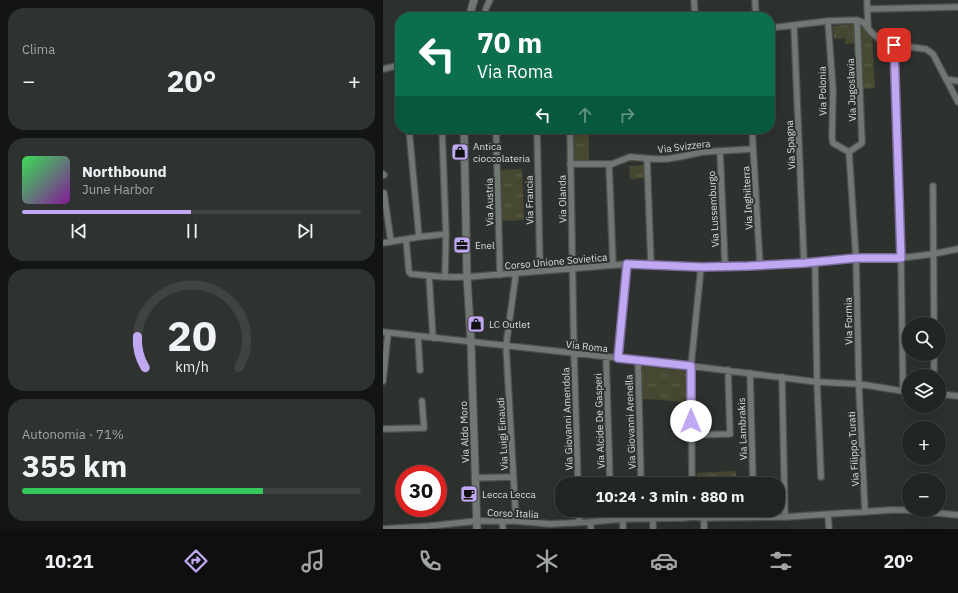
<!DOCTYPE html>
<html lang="it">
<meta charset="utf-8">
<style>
body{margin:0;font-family:"IBM Plex Sans",sans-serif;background:#2e3230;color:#f1f3f6;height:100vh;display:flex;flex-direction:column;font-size:15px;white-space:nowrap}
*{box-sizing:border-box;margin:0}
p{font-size:13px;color:#a2a5a6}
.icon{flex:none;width:22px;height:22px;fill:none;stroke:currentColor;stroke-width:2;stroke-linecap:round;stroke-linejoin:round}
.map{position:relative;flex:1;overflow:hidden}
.sheet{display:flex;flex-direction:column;gap:8px;padding:8px;background:#131513;width:383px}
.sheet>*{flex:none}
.guide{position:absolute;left:12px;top:12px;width:380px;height:122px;border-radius:16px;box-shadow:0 4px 16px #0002,0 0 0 1px #3f4341;background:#0b6e4f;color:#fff;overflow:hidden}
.controls{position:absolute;left:519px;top:317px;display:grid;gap:8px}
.controls a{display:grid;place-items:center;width:44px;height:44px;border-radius:50%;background:#222623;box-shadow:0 4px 16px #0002,0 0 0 1px #3f4341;font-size:20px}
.speed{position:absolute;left:12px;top:465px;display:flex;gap:8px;font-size:20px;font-weight:700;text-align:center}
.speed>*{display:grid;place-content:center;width:52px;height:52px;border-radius:50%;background:#222623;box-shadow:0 4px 16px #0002,0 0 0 1px #3f4341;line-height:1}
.speed .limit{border:6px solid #d22;background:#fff;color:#111}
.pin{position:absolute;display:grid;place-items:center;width:34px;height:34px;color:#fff;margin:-17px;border-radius:8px;box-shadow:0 2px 6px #0006}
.me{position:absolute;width:44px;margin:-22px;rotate:0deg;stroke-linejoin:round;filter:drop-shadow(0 0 3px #0008)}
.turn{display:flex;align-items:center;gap:14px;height:84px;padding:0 16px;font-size:18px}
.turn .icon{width:52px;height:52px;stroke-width:2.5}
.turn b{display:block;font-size:28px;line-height:34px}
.lanes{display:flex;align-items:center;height:38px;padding:0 16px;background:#0003;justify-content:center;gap:20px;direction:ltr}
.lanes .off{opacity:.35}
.big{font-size:30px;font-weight:700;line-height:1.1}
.sheet .tile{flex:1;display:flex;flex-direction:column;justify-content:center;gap:6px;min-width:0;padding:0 14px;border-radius:16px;background:#2e3230}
.sheet .dial{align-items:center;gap:0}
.dial svg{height:104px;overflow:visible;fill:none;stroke:#3f4341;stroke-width:7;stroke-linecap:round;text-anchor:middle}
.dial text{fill:#f1f3f6;stroke:none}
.song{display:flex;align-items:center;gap:12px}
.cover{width:48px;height:48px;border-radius:6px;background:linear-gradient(135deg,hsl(130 70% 55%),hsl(290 70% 35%))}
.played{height:4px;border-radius:2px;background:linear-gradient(90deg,#c1a8f3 50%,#3f4341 50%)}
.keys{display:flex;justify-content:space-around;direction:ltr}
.heat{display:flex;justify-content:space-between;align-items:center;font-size:22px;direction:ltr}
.charge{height:6px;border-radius:3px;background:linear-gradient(90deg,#34c759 71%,#3f4341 0)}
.trip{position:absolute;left:172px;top:477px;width:230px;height:40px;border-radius:16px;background:#222623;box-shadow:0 4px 16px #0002,0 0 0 1px #3f4341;font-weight:700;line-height:40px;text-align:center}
.tab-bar{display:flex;height:64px;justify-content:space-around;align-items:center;background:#0e0f0e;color:#a2a5a6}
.tab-bar .icon{width:28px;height:28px}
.tab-bar .current{color:#c1a8f3}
.tab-bar b{font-size:18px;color:#f1f3f6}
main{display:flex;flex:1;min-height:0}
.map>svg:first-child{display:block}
</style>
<main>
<section class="sheet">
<div class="tile"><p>Clima</p>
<div class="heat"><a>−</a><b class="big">20°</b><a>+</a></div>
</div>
<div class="tile">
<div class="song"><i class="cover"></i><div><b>Northbound</b><p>June Harbor</p></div></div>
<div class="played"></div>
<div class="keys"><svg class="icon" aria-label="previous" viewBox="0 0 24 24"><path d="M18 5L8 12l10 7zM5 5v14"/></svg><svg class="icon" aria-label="pause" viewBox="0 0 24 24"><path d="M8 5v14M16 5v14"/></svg><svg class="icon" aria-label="next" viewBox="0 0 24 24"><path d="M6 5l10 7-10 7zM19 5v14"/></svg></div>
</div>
<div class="tile dial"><svg viewBox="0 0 100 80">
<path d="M14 69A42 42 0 1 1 86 69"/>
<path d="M14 69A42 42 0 0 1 8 45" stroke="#c1a8f3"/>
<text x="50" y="56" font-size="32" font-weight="700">20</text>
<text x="50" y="72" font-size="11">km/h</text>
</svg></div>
<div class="tile"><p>Autonomia · 71%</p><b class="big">355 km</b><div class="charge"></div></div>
</section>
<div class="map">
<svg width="575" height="529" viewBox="0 0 575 529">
<defs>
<pattern id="grass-tufts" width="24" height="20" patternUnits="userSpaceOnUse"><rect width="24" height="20" fill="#474831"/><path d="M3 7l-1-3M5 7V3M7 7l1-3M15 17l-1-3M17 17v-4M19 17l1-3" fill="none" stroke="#61624e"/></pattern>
</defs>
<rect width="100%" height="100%" fill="#2d322f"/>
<path fill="url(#grass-tufts)" d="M472 24V43L462 44V38L451 39 450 26Z
M478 24H480L489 36 492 88 480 89Z
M189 135H206V160H190Z
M262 165V178L247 179 246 166Z
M139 169 141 220 119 221 118 170Z
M258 366 305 371V403L279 400 259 399Z
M353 471V484H314V473Z
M314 510H353V515H314Z"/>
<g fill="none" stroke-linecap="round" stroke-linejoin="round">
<g stroke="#4c514e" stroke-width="8">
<path id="minor" d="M311 0 312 17
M372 0 373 17
M484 0 485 28
M484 9 575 7
M102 17 103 8 107 0
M445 21 450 90 449 138 450 143 466 152
M411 26 421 263
M387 28 445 21 474 20 481 23 488 32 497 40 511 45 543 49 550 54 575 102
M511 45 518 258 520 391
M0 69 17 65
M563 79 575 81
M26 129 36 237
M59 129 63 234 62 277
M113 129 117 275
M154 129 157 271
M187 129 191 354 195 484
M369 129 377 266
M337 151 342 266
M466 152 473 258 476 390 482 512
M466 152 479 143 474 20
M264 159 268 265
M187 164H229L247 157 272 159H284L301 156 319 152 370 149
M226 164 230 265
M0 174 1 175
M550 186 551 324
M1 193 8 242
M23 239 26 272 28 274 62 277H84L244 264 318 267 377 266 421 263 473 258H518L550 254 575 249
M0 243 36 237 63 234
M432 262 434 382 438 477
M133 273 123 346 133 521
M46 276 50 338
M0 332 308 366 434 382 476 384 526 392
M35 336 37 370
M551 354V376
M223 357 227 484
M235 358 244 264
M255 360 258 484
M367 373 370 484
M399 377 402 517
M0 381 5 333
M556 394 575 396
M0 429 41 428 39 401
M308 435 347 434 345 370
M92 478 130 477
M309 484 308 366 318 267
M196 510V522
M227 510V520
M259 510V519
M445 514 446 529
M270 518V529
M321 518V529
M240 519V529
M119 521 120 529
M207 522 208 529
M0 529 46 526 94 521H133L167 524 207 522 240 519 301 518 310 517 321 518 402 517 508 510H522L575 515"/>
</g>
<g stroke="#4c514e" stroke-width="9">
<path id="tertiary" d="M86 17 91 0
M81 129 84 277 88 342 94 529"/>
</g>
<use href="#minor" stroke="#717773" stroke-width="5.5"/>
<use href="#tertiary" stroke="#717773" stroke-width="7"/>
</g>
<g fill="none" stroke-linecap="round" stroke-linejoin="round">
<g stroke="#7d6d9e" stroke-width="10">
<path id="route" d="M308 421V366L235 358 244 264 318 267 365 266 422 263 473 258H518L511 45"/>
</g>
<use href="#route" stroke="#c1a8f3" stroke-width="7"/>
</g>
<defs>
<g id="shop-square" transform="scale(0.9)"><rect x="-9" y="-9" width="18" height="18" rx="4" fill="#c1a8f3" stroke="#2d322f"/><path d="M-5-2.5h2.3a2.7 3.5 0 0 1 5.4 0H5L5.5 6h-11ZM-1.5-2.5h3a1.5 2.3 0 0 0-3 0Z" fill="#111"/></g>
<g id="office-square" transform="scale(0.9)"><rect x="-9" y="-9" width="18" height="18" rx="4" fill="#c1a8f3" stroke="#2d322f"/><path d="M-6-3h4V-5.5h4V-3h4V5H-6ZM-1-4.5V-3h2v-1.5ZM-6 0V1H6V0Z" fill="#111"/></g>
<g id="cafe-square" transform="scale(0.9)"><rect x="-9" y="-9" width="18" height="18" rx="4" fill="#c1a8f3" stroke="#2d322f"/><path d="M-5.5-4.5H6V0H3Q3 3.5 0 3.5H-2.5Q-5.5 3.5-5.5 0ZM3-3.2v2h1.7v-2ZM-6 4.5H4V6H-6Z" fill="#111"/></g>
</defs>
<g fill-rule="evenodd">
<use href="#shop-square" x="77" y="152"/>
<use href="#office-square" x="79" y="245"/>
<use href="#shop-square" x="93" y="324"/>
<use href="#cafe-square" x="86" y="494"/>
</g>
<g text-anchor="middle" stroke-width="4" stroke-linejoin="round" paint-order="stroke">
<g font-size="10" fill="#dadddc" stroke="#2d322f">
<text transform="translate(468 90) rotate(-92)" y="4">Via Jugoslavia</text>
<text transform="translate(439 91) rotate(-91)" y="4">Via Polonia</text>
<text transform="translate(407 145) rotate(-93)" y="4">Via Spagna</text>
<text transform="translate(301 146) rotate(-7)" y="4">Via Svizzera</text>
<text transform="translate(364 198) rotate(-93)" y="4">Via Inghilterra</text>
<text transform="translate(179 199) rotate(-91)" y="4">Via Olanda</text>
<text transform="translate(146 200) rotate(-91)" y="4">Via Francia</text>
<text transform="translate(106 202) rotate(-91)" y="4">Via Austria</text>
<text transform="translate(330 209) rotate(-93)" y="4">Via Lussemburgo</text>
<text transform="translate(173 261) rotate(-5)" y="4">Corso Unione Sovietica</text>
<text transform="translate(465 321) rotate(-91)" y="4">Via Formia</text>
<text transform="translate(204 346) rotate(6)" y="4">Via Roma</text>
<text transform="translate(184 419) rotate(-92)" y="4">Via Giovanni Amendola</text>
<text transform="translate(216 421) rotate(-92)" y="4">Via Alcide De Gasperi</text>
<text transform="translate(247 422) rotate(-92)" y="4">Via Giovanni Arenella</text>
<text transform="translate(359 429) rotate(-92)" y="4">Via Lambrakis</text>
<text transform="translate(81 432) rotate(-92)" y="4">Via Aldo Moro</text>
<text transform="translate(119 434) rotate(-93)" y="4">Via Luigi Einaudi</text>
<text transform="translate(470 449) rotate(-93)" y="4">Via Filippo Turati</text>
<text transform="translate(130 513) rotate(2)" y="4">Corso Italia</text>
</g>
<g font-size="10" fill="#dadddc" stroke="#2d322f" text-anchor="start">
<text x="90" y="150">Antica<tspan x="90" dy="12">cioccolateria</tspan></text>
<text x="92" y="249">Enel</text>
<text x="106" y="328">LC Outlet</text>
<text x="99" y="498">Lecca Lecca</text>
</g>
</g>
</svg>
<div class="controls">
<a><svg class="icon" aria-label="search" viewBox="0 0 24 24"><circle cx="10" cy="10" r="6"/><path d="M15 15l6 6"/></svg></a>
<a><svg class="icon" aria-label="layers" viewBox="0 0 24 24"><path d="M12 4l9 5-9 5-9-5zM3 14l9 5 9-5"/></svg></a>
<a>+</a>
<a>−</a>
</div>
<div class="speed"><div class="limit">30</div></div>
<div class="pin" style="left:511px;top:45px;background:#d93025"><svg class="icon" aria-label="arrive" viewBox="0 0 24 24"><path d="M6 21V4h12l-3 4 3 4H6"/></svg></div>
<svg class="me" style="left:308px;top:421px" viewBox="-20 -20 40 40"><circle r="19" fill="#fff"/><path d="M0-13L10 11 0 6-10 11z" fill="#c1a8f3"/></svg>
<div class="trip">10:24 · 3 min · 880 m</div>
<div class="guide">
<div class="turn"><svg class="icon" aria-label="left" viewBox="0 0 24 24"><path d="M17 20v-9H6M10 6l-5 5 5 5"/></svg><div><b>70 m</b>Via Roma</div></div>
<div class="lanes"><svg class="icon" aria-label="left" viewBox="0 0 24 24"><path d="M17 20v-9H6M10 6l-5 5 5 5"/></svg><svg class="icon off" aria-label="ahead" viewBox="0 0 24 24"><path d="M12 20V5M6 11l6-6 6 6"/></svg><svg class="icon off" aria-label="right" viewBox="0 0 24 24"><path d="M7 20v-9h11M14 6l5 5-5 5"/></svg></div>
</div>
</div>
</main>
<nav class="tab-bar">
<b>10:21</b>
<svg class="icon current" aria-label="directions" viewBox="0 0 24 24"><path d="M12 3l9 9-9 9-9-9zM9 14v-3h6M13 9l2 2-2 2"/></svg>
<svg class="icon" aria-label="music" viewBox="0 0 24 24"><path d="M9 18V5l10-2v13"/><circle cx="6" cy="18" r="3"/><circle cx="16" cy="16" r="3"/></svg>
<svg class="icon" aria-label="phone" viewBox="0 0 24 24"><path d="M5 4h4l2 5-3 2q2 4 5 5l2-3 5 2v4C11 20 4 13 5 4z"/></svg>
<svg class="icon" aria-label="climate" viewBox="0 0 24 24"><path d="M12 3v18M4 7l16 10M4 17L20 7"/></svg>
<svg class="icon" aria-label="car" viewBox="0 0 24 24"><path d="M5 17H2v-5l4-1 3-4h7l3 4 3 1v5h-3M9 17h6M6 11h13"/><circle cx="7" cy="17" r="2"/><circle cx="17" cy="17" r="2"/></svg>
<svg class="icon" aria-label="filters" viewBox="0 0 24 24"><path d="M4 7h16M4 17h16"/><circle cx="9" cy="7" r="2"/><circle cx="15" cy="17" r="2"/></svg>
<b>20°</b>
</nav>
